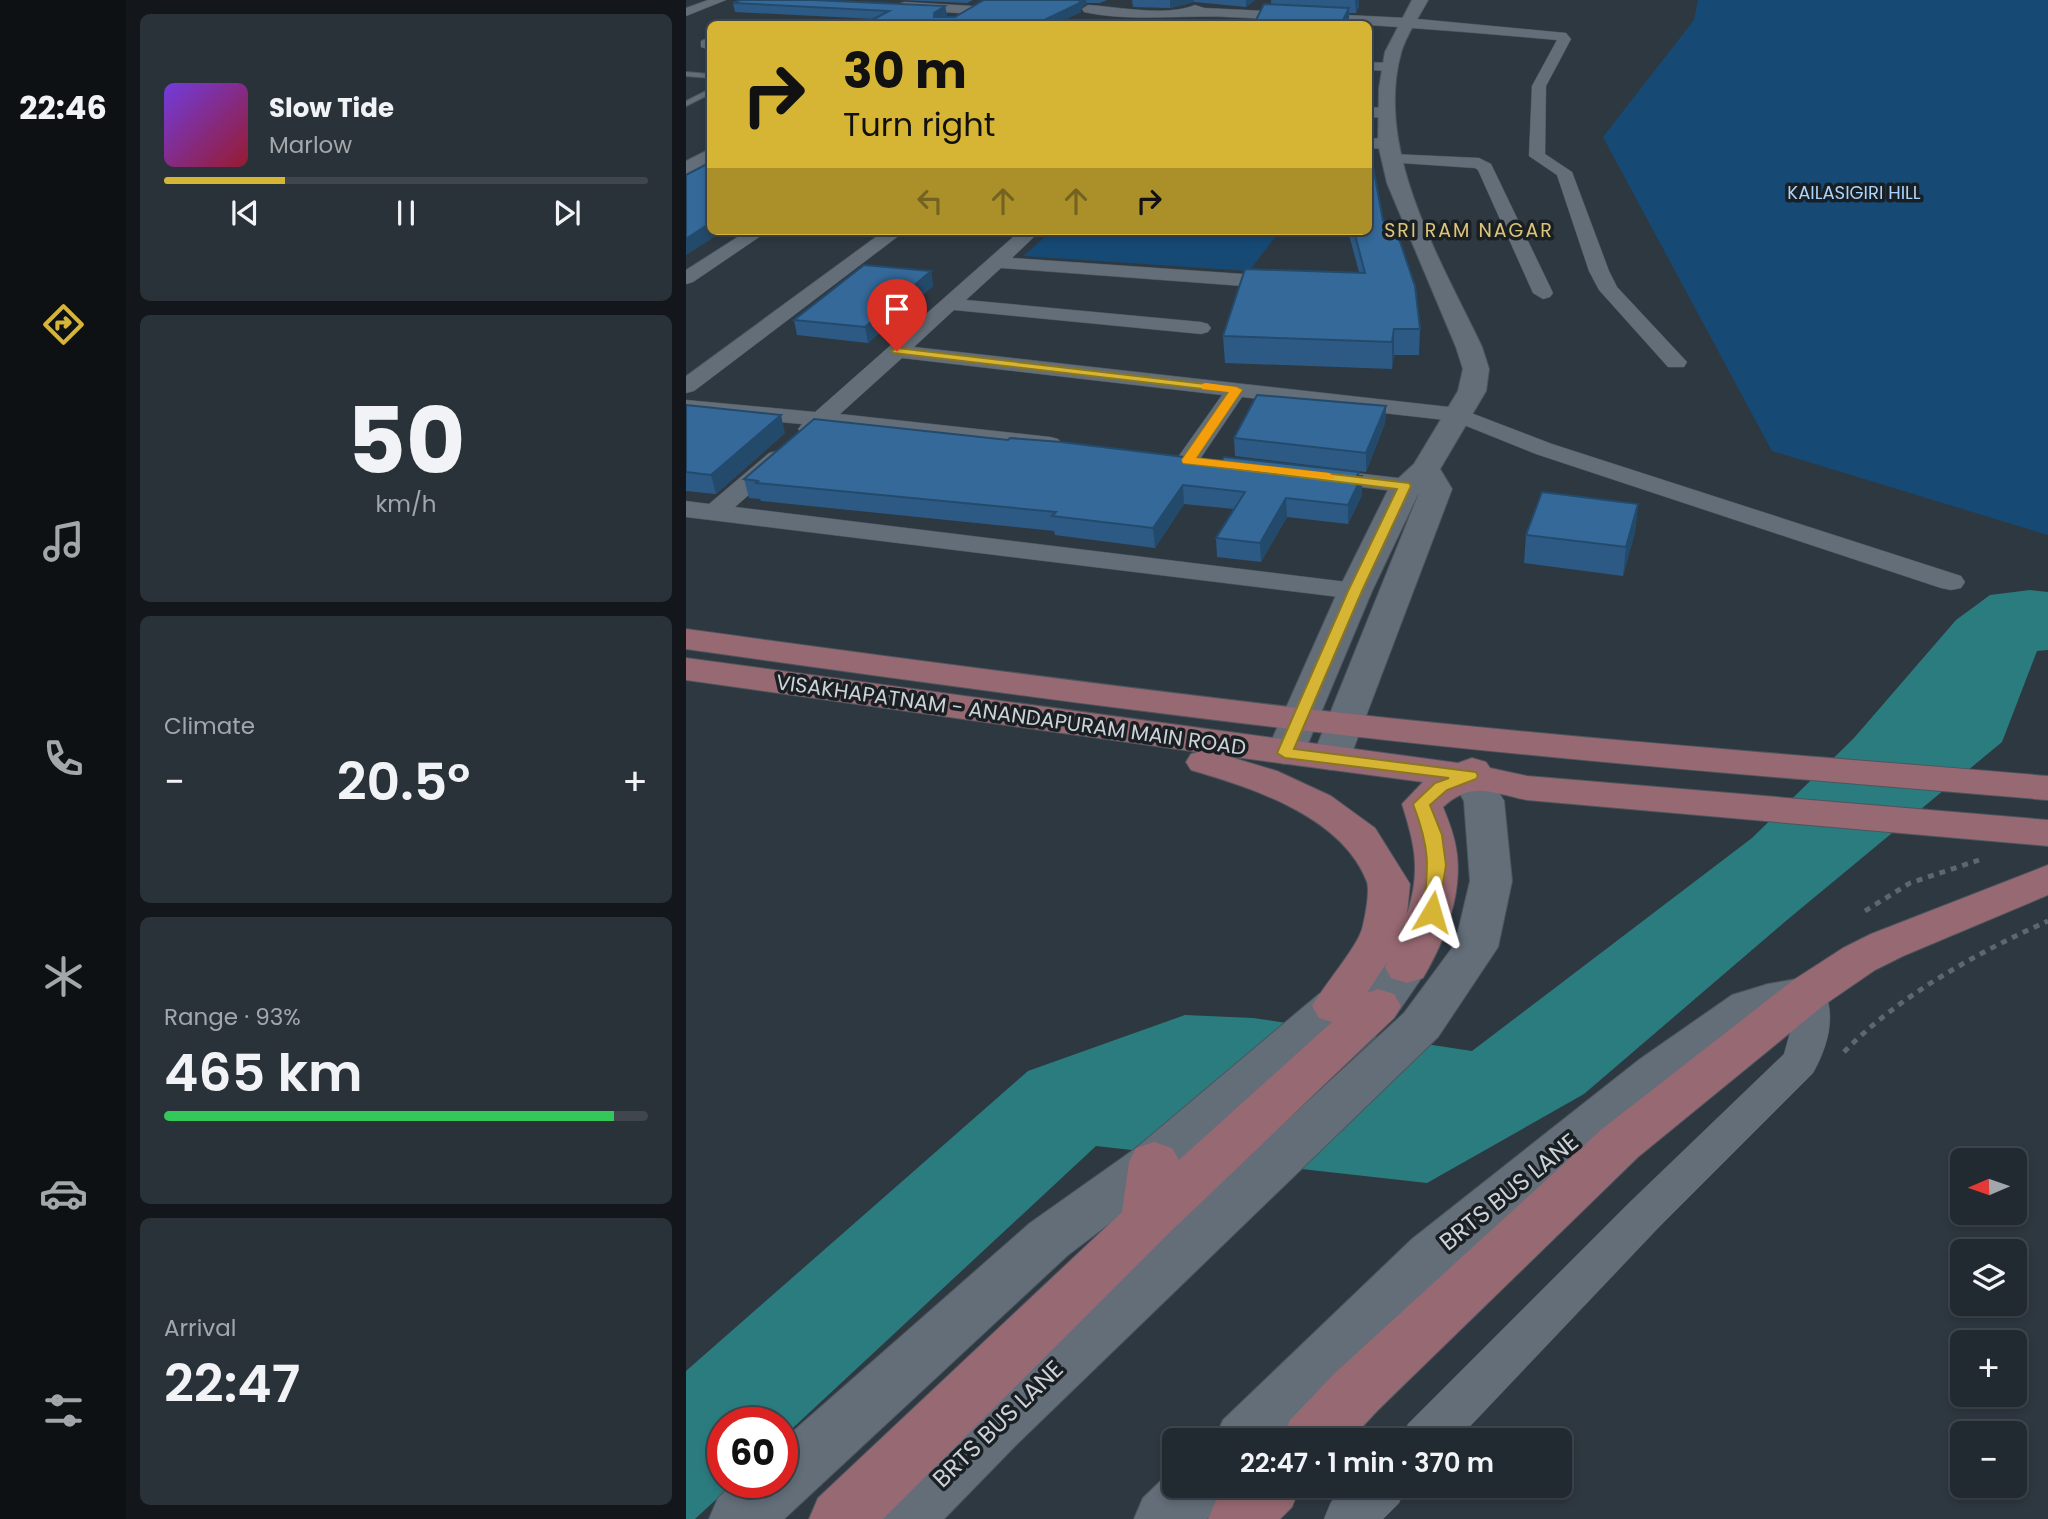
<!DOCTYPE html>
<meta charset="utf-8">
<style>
body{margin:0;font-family:Poppins,sans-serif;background:#2a3239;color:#f1f3f6;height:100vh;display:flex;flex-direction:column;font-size:26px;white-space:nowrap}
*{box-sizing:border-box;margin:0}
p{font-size:23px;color:#a2a7ab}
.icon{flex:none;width:38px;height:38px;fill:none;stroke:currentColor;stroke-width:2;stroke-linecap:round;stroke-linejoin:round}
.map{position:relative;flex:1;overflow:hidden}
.details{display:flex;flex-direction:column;gap:14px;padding:14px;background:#13171b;width:560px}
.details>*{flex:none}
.guide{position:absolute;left:21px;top:21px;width:665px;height:214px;border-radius:10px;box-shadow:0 4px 10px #0003,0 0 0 2px #3f464d;background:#d6b534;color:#111;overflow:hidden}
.needle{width:46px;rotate:268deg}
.tools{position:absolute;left:1264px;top:1148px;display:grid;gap:14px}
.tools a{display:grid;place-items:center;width:77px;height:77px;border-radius:10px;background:#222a31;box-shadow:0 4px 10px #0003,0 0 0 2px #3f464d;font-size:35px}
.speed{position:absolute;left:21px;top:1407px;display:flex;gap:14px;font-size:35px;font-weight:700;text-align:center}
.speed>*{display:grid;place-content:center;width:91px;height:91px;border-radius:50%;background:#222a31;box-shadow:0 4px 10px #0003,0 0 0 2px #3f464d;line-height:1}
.speed .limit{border:10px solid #d22;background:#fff;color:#111}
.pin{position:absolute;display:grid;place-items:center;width:60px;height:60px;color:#fff;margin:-72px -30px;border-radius:50% 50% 50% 0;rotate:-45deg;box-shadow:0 0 7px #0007}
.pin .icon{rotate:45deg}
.me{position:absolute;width:77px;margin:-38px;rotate:7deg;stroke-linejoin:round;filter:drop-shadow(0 0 5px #0008)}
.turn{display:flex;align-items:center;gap:24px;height:147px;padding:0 21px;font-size:32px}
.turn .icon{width:91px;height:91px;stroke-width:2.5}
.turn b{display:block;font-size:49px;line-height:60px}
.lanes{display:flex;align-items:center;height:66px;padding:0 21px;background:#0003;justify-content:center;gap:35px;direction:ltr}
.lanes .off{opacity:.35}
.big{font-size:52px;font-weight:600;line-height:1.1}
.details .card{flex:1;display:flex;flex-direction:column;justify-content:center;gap:10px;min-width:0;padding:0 24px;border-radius:10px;background:#2a3239}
.details .dial{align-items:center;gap:0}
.dial b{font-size:91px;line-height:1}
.song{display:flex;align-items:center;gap:21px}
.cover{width:84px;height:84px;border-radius:10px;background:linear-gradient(135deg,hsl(260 70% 55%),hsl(350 70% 35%))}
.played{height:7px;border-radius:4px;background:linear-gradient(90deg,#d6b534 25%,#3f464d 25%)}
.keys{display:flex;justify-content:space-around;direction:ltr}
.heat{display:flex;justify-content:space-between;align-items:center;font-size:38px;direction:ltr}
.charge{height:10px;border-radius:5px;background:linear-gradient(90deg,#34c759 93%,#3f464d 0)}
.trip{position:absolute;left:476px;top:1428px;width:410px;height:70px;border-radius:10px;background:#222a31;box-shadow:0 4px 10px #0003,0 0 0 2px #3f464d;font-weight:600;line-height:70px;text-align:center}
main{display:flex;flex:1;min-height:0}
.tab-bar{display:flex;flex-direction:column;width:126px;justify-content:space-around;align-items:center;background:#0e1114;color:#a2a7ab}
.tab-bar .icon{width:49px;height:49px}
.tab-bar .selected{color:#d6b534}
.tab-bar b{font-size:32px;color:#f1f3f6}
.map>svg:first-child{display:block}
</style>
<main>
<nav class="tab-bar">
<b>22:46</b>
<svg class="icon selected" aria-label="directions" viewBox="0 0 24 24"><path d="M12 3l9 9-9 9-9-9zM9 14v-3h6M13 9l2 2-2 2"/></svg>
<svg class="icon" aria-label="music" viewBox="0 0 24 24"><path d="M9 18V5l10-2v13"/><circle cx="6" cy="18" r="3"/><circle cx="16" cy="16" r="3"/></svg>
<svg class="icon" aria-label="phone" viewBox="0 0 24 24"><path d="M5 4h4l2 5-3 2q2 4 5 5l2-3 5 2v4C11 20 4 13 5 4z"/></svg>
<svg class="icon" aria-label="climate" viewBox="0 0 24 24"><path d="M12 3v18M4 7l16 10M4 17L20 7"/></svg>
<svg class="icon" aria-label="car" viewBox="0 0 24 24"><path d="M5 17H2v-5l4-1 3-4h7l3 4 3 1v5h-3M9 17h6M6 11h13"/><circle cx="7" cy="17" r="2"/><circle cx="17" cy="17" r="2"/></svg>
<svg class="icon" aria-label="filters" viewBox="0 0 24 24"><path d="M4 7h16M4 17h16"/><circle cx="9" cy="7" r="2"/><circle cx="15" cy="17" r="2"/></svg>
</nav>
<section class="details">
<div class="card">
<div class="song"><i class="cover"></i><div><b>Slow Tide</b><p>Marlow</p></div></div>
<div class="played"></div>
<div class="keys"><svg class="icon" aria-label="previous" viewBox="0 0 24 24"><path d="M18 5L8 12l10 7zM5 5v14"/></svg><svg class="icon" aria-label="pause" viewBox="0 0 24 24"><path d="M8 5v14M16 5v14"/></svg><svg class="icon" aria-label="next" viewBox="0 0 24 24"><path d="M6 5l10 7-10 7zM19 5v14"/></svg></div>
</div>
<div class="card dial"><b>50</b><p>km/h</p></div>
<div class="card"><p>Climate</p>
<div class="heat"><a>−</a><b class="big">20.5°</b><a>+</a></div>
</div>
<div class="card"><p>Range · 93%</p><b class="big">465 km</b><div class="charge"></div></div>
<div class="card"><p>Arrival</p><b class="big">22:47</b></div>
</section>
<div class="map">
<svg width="1362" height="1519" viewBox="0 0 1362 1519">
<rect width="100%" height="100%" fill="#2e3841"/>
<path fill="#164a75" d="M1012 0H1362V535L1086 451 917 137 1008 20Z
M366 231H594L563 271 337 256Z"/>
<path fill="#2b7c7f" d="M1344 590 1362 592V650L1351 651 1316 742 1101 920 898 1094 741 1183 410 1146 96 1438V1423H37V1482H49L9 1519H0V1371L342 1071 499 1015 567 1018 786 1051 1066 838 1168 738 1270 620 1304 595Z"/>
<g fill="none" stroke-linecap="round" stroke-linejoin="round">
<g stroke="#4d555d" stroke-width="2">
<path id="service" d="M0 72 24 74V78L0 76Z
M24 89V94L0 106V101Z"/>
</g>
<g stroke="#4d555d" stroke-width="1">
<path id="minor" d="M22 0H40L0 16V8Z
M219 2 286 6 292 10 286 14 215 9V3Z
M402 5C435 7 479 17 509 5L518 8 721 18 880 33 885 39 860 86 859 154 886 172 923 271 931 287 1001 362 998 367H982L913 290 903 271 871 175 843 156 846 86 871 40C761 30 651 22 541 17 494 15 444 22 398 12L396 9Z
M24 37V50L15 47V41Z
M682 62 705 63 712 67 705 71 682 70Z
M682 107 702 108 710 113 702 118 682 117Z
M682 138 702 139 710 144 702 149 682 148Z
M706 154 793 158 805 164 867 293 864 297 857 299 847 293 792 170 789 168 700 162 698 159 700 156Z
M61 231H82L7 282 0 284V270Z
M198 231H219L8 391 0 393V376Z
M334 231H354L326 258 557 274 567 280 557 286 315 268 280 300 515 322 522 324 525 328 522 332 515 334 268 310 228 347 772 408 866 444 1275 576 1279 582 1275 588 1265 590 1255 588 850 454 768 421 556 397 510 465 502 467 494 465 490 460 536 395 216 358 154 414 364 437 372 439 376 444 372 449 364 451 140 427C132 434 127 437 116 434L112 429 116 424 0 414V400L129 412Z
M91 451 99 453 103 458 99 463 49 507 669 583 679 585 683 591 679 597 669 599 0 517V501L23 504 83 453Z
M635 469 747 482 756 484 759 489 756 494 747 496 626 481 623 476 626 471Z
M1122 980 1135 984C1152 1013 1142 1046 1127 1073L974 1226 771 1440H715L722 1424 944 1202 1098 1054 1105 1029 1103 993 1109 984Z
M661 1486H720L713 1503 697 1519H638L645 1502Z"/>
</g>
<g stroke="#4d555d" stroke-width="2">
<path id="tertiary" d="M726 0H742C733 17 720 35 715 53 688 151 755 261 796 347L803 369 800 391 754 469 766 489 664 758 659 766 645 770 631 766 626 758 735 488 686 591 618 753 613 761 599 764 585 761 580 753 652 591 704 486 728 464 772 391 777 369 770 347 701 183 692 144 693 88 699 52Z
M24 149V163L0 175V161Z
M784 764 798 768 818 801 826 881 812 947 752 1037 331 1444 258 1519H185L194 1498 289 1406 718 1013 769 944 784 881 778 801 764 776 770 768Z
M721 951 737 956 743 967 708 1018 692 1023 676 1018 670 1009 665 1018 486 1176 382 1255 98 1519H23L32 1498 49 1482H96V1441L344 1223 450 1148 633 994 649 989 665 994 670 1003 705 956Z
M1122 977 1138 981 1145 993 1138 1005 1078 1019 988 1085 764 1271 598 1440H528L537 1420 726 1239 954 1059 1046 995 1082 984Z
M488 1468V1486H542L534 1507 521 1519H448L457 1498Z"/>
</g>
<g stroke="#4d555d" stroke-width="2">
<path id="primary" d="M0 629C218 659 437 688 656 713 891 739 1126 756 1362 776V800C1126 780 891 762 656 735 437 710 218 680 0 649Z
M0 658 772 763 786 758 800 762 804 768 841 776 1362 820V846L841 800C806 793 786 780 757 807 763 822 769 837 771 854 776 896 758 943 737 978L721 983 705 978 699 967 701 962 681 993 692 989 708 994 715 1006 708 1018 480 1236 197 1519H123L132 1498 436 1212 443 1162 450 1148 468 1142 486 1148 493 1160 646 1022 633 1018 626 1006C637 987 671 947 676 929 679 918 684 892 681 882 656 816 566 788 505 770L500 762 505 754 512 752 0 680ZM541 756 737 782 716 804C729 845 735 871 721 914L724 884 689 828 645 796 591 771Z
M1362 865V895L1217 956 1189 970 1138 1005 952 1157 692 1410 664 1440H595L604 1420 650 1372 916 1129 1106 981 1157 948 1185 934Z
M543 1486H614L606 1507 594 1519H522L531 1498Z"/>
</g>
<path stroke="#5e676f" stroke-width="5" stroke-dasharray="6 6" stroke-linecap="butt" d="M1179 911 1224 883 1293 860
M1158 1052C1211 997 1292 952 1362 921"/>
<use href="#service" fill="#636e79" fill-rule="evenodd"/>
<use href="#minor" fill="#636e79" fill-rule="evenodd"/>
<use href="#tertiary" fill="#636e79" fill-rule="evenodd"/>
<use href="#primary" fill="#976972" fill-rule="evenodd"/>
</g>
<path fill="#2d5a84" d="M214 0H287L281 3Z
M298 0H421L414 3H401L395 8V12L370 24H178L188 19 49 12 47 3 259 6 261 15 258 17H269Z
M446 0H569L560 7 508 2 484 8 447 7Z
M585 0H673V6L670 13H663L585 4Z
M697 221 734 329 733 355H708L706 369 539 363 537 336 673 272 662 231H682Z
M245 271 247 286 182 343 111 335 108 320Z
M0 405 99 433 30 494 0 491Z
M700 406 699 423 680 472 549 456 548 438Z
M322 440 523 460 673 472V476H676V495L662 524 601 517 575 562 531 557 530 538 548 509 498 504 469 548 369 535 368 531 75 501 74 499 63 498 58 479Z
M952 504 949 532 937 576 838 563 840 535Z"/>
<path fill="#244a6b" d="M393 0H400L401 3 395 8V12L370 24H350Z
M484 0H508V2L484 8Z
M560 0H569L560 7Z
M669 0H673V6L670 13Z
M259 6 261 15 250 22 248 17V13Z
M663 8V24H655Z
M24 223V231H38L0 255V239Z
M245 271 247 286 182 343 179 327Z
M708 329V355L706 369V342Z
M700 406 699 423 680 472V453Z
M95 415 99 433 30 494 25 475Z
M673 472V482L676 476V495L662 524V505Z
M497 485 498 504 469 548 467 528Z
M600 498 601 517 575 562 574 543Z
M952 504 949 532 937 576 940 547Z"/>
<path fill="#346999" stroke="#244a6b" stroke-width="2" d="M54 0H127L259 6 248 13V17H269L298 0H393L394 3 350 24H178L203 11 47 3Z
M578 4 663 8 655 24H568Z
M683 144 697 221H707L729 286 734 329H708L706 342 537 336 559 269 679 273 668 231H682Z
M19 165H24V223L0 239V175Z
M178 265 245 271 179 327 108 320Z
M571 395 700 406 680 453 548 438Z
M0 405 95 415 25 475 0 472Z
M128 419 322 440 324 438 375 442 523 460H536L538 457 673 472 671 476H676L662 505 600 498 574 543 530 538 559 492 497 485 467 528 366 516 370 512 70 483 72 481 58 479Z
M856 492 952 504 940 547 840 535Z"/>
<path fill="#d6b534" stroke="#8b7622" stroke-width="2" d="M211 348 554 388 556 390 510 458 723 483 725 486 676 591 608 749 790 772 792 776 790 779 761 790 744 805 756 835 760 865 752 916H739L737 912C743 866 744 848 727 804L749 783 763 778 599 758 591 753 662 591 711 489 497 463 496 460 543 392 207 353 205 351Z"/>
<path fill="#f59e0b" d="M520 383 550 387 556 390 510 458 643 473 649 477 647 479 497 463 496 460 543 392 516 389V384Z"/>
<g text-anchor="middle" stroke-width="7" stroke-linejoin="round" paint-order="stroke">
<g font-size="18" fill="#a8d4fe" stroke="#1a1f23">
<text x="1168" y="199">KAILASIGIRI HILL</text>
</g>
<g font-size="19" letter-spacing="2" fill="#dcc579" stroke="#1a1f23">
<text x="783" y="237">SRI RAM NAGAR</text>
</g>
<g font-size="21" fill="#ccd2d8" stroke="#1a1f23">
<text transform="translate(325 715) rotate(8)" y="7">VISAKHAPATNAM - ANANDAPURAM MAIN ROAD</text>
</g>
<g font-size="24" fill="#ccd2d8" stroke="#1a1f23">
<text transform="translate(823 1192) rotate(-39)" y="8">BRTS BUS LANE</text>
<text transform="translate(312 1424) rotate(-44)" y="8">BRTS BUS LANE</text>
</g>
</g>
</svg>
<div class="tools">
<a><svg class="needle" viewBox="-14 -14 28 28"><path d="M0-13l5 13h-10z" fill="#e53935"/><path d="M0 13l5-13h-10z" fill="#a2a7ab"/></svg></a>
<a><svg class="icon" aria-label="layers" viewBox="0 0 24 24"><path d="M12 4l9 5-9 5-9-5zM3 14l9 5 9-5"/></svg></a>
<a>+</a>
<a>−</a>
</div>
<div class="speed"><div class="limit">60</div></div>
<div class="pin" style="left:211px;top:351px;background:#d93025"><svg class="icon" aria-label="arrive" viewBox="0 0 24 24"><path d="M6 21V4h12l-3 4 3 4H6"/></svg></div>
<svg class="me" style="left:746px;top:912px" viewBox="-20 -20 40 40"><path d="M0-17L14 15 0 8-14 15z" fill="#d6b534" stroke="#fff" stroke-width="4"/></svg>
<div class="trip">22:47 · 1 min · 370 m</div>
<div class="guide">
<div class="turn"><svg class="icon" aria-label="right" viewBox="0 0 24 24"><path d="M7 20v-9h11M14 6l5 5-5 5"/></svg><div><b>30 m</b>Turn right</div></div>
<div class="lanes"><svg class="icon off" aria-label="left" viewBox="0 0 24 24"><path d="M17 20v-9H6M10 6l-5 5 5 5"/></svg><svg class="icon off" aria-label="ahead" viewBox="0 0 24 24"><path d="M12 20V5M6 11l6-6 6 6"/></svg><svg class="icon off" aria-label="ahead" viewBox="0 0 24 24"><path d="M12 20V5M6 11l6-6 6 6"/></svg><svg class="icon" aria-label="right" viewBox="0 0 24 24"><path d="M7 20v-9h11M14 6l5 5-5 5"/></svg></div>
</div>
</div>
</main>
